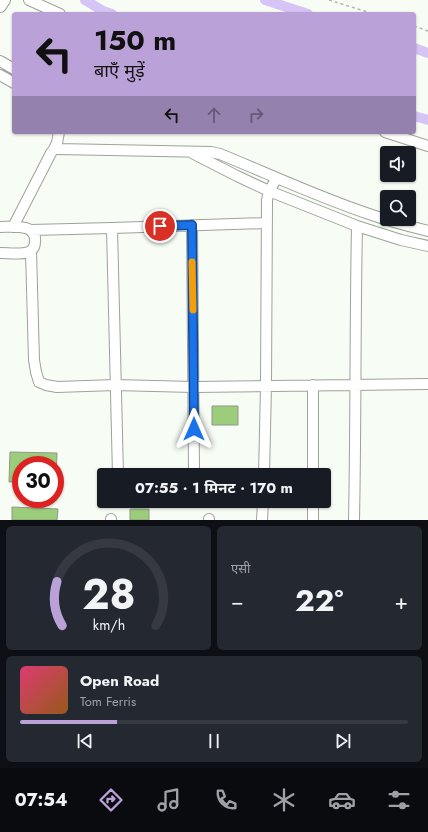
<!DOCTYPE html>
<html lang="hi">
<meta charset="utf-8">
<style>
body{margin:0;font-family:Jost,"Noto Sans Devanagari",sans-serif;background:#242831;color:#f1f3f6;height:100vh;display:flex;flex-direction:column;font-size:15px;white-space:nowrap}
*{box-sizing:border-box;margin:0}
p{font-size:13px;color:#9ea1a6}
.icon{flex:none;width:22px;height:22px;fill:none;stroke:currentColor;stroke-width:2;stroke-linecap:round;stroke-linejoin:round}
.map{position:relative;height:520px;overflow:hidden}
.side{display:flex;flex-direction:column;gap:6px;padding:6px;background:#0d0f14;flex:1}
.side>*{flex:none}
.guide{position:absolute;left:12px;top:12px;width:404px;height:122px;border-radius:4px;box-shadow:0 1px 3px #0004;background:#baa2d9;color:#111;overflow:hidden}
.controls{position:absolute;left:380px;top:146px;display:grid;gap:8px}
.controls a{display:grid;place-items:center;width:36px;height:36px;border-radius:4px;background:#171b24;box-shadow:0 1px 3px #0004;font-size:20px}
.speed{position:absolute;left:12px;top:456px;display:flex;gap:8px;font-size:20px;font-weight:700;text-align:center}
.speed>*{display:grid;place-content:center;width:52px;height:52px;border-radius:50%;background:#171b24;box-shadow:0 1px 3px #0004;line-height:1}
.speed .limit{border:6px solid #d22;background:#fff;color:#111}
.pin{position:absolute;display:grid;place-items:center;width:34px;height:34px;color:#fff;margin:-17px;border:2px solid #fff;border-radius:50%;box-shadow:0 1px 4px #0007}
.me{position:absolute;width:44px;margin:-22px;rotate:0deg;stroke-linejoin:round;filter:drop-shadow(0 0 3px #0008)}
.turn{display:flex;align-items:center;gap:14px;height:84px;padding:0 16px;font-size:18px}
.turn .icon{width:52px;height:52px;stroke-width:2.5}
.turn b{display:block;font-size:28px;line-height:34px}
.lanes{display:flex;align-items:center;height:38px;padding:0 16px;background:#0003;justify-content:center;gap:20px;direction:ltr}
.lanes .off{opacity:.35}
.big{font-size:30px;font-weight:700;line-height:1.1}
.side .card{flex:1;display:flex;flex-direction:column;justify-content:center;gap:6px;min-width:0;padding:0 14px;border-radius:6px;background:#242831}
.side .dial{align-items:center;gap:0}
.dial svg{height:104px;overflow:visible;fill:none;stroke:#363941;stroke-width:7;stroke-linecap:round;text-anchor:middle}
.dial text{fill:#f1f3f6;stroke:none}
.song{display:flex;align-items:center;gap:12px}
.cover{width:48px;height:48px;border-radius:6px;background:linear-gradient(135deg,hsl(340 70% 55%),hsl(30 70% 35%))}
.played{height:4px;border-radius:2px;background:linear-gradient(90deg,#baa2d9 25%,#363941 25%)}
.keys{display:flex;justify-content:space-around;direction:ltr}
.heat{display:flex;justify-content:space-between;align-items:center;font-size:22px;direction:ltr}
.side .tiles{flex:1;display:grid;gap:6px;grid-template-columns:1fr 1fr}
.card:last-child{grid-column:span 2}
.trip{position:absolute;left:97px;top:468px;width:234px;height:40px;border-radius:4px;background:#171b24;box-shadow:0 1px 3px #0004;font-weight:700;line-height:40px;text-align:center}
.tab-bar{display:flex;height:64px;justify-content:space-around;align-items:center;background:#090b0e;color:#9ea1a6}
.tab-bar .icon{width:28px;height:28px}
.tab-bar .on{color:#baa2d9}
.tab-bar b{font-size:18px;color:#f1f3f6}
.map>svg:first-child{display:block}
</style>
<div class="map">
<svg width="428" height="520" viewBox="0 0 428 520">
<rect width="100%" height="100%" fill="#f7fcf4"/>
<g fill="none" stroke-linecap="round" stroke-linejoin="round">
<path stroke="#d7c4f7" stroke-width="10" d="M85 0 103 11 112 14
M265 0 308 14
M414 48 428 53
M414 116 428 120"/>
</g>
<path fill="#9ccd7b" stroke="#90958e" d="M212 406H238V425H212Z
M10 452 57 453 56 483H55V465H21V482H9Z
M12 507 58 509 57 520H12Z
M130 509H149V520H130Z"/>
<g fill="none" stroke-linecap="round" stroke-linejoin="round">
<g stroke="#9da29a" stroke-width="12">
<path id="minor" d="M29 0 60 14
M0 61 14 69
M0 75 14 83
M385 132 428 146
M54 149 57 143 59 132
M192 153 237 176 269 191 357 226 401 240 428 246
M192 225 194 471
M0 227C12 227 37 223 35 242 35 247 33 250 29 252 20 255 9 253 0 253
M13 227 51 153 54 149H57L211 152 220 154C269 174 318 197 369 214 389 221 408 226 428 231
M112 228 118 475
M31 230 112 228 267 223
M31 251 34 360 36 372 39 382 46 385 57 387 115 385 193 387 428 384
M264 475 266 386 267 200 269 191 277 178
M313 475V385
M111 519V520
M209 519V520
M262 520 263 501
M313 520V501
M354 520C356 422 355 324 357 226"/>
</g>
<g stroke="#9da29a" stroke-width="14">
<path id="tertiary" d="M0 6 4 0"/>
</g>
<path stroke="#b3b7b0" stroke-width="1.5" stroke-dasharray="3 3" stroke-linecap="butt" d="M329 0 374 14
M414 26 428 31"/>
<use href="#minor" stroke="#fff" stroke-width="10"/>
<use href="#tertiary" stroke="#fff" stroke-width="12"/>
</g>
<g fill="none" stroke-linecap="round" stroke-linejoin="round">
<g stroke="#114b97" stroke-width="10">
<path id="route" d="M160 226 192 225 194 429"/>
</g>
<use href="#route" stroke="#1a73e8" stroke-width="7"/>
<path stroke="#f59e0b" stroke-width="7" d="M192 262 193 310"/>
</g>
</svg>
<div class="controls">
<a><svg class="icon" aria-label="sound" viewBox="0 0 24 24"><path d="M4 9h4l5-4v14l-5-4H4zM17 9q2 3 0 6"/></svg></a>
<a><svg class="icon" aria-label="search" viewBox="0 0 24 24"><circle cx="10" cy="10" r="6"/><path d="M15 15l6 6"/></svg></a>
</div>
<div class="speed"><div class="limit">30</div></div>
<div class="pin" style="left:160px;top:226px;background:#d93025"><svg class="icon" aria-label="arrive" viewBox="0 0 24 24"><path d="M6 21V4h12l-3 4 3 4H6"/></svg></div>
<svg class="me" style="left:194px;top:429px" viewBox="-20 -20 40 40"><path d="M0-17L14 15 0 8-14 15z" fill="#1a73e8" stroke="#fff" stroke-width="4"/></svg>
<div class="trip">07:55 · 1 मिनट · 170 m</div>
<div class="guide">
<div class="turn"><svg class="icon" aria-label="left" viewBox="0 0 24 24"><path d="M17 20v-9H6M10 6l-5 5 5 5"/></svg><div><b>150 m</b>बाएँ मुड़ें</div></div>
<div class="lanes"><svg class="icon" aria-label="left" viewBox="0 0 24 24"><path d="M17 20v-9H6M10 6l-5 5 5 5"/></svg><svg class="icon off" aria-label="ahead" viewBox="0 0 24 24"><path d="M12 20V5M6 11l6-6 6 6"/></svg><svg class="icon off" aria-label="right" viewBox="0 0 24 24"><path d="M7 20v-9h11M14 6l5 5-5 5"/></svg></div>
</div>
</div>
<section class="side">
<div class="tiles">
<div class="card dial"><svg viewBox="0 0 100 80">
<path d="M14 69A42 42 0 1 1 86 69"/>
<path d="M14 69A42 42 0 0 1 10 35" stroke="#baa2d9"/>
<text x="50" y="56" font-size="32" font-weight="700">28</text>
<text x="50" y="72" font-size="11">km/h</text>
</svg></div>
<div class="card"><p>एसी</p>
<div class="heat"><a>−</a><b class="big">22°</b><a>+</a></div>
</div>
<div class="card">
<div class="song"><i class="cover"></i><div><b>Open Road</b><p>Tom Ferris</p></div></div>
<div class="played"></div>
<div class="keys"><svg class="icon" aria-label="previous" viewBox="0 0 24 24"><path d="M18 5L8 12l10 7zM5 5v14"/></svg><svg class="icon" aria-label="pause" viewBox="0 0 24 24"><path d="M8 5v14M16 5v14"/></svg><svg class="icon" aria-label="next" viewBox="0 0 24 24"><path d="M6 5l10 7-10 7zM19 5v14"/></svg></div>
</div>
</div>
</section>
<nav class="tab-bar">
<b>07:54</b>
<svg class="icon on" aria-label="directions" viewBox="0 0 24 24"><path d="M12 3l9 9-9 9-9-9zM9 14v-3h6M13 9l2 2-2 2"/></svg>
<svg class="icon" aria-label="music" viewBox="0 0 24 24"><path d="M9 18V5l10-2v13"/><circle cx="6" cy="18" r="3"/><circle cx="16" cy="16" r="3"/></svg>
<svg class="icon" aria-label="phone" viewBox="0 0 24 24"><path d="M5 4h4l2 5-3 2q2 4 5 5l2-3 5 2v4C11 20 4 13 5 4z"/></svg>
<svg class="icon" aria-label="climate" viewBox="0 0 24 24"><path d="M12 3v18M4 7l16 10M4 17L20 7"/></svg>
<svg class="icon" aria-label="car" viewBox="0 0 24 24"><path d="M5 17H2v-5l4-1 3-4h7l3 4 3 1v5h-3M9 17h6M6 11h13"/><circle cx="7" cy="17" r="2"/><circle cx="17" cy="17" r="2"/></svg>
<svg class="icon" aria-label="filters" viewBox="0 0 24 24"><path d="M4 7h16M4 17h16"/><circle cx="9" cy="7" r="2"/><circle cx="15" cy="17" r="2"/></svg>
</nav>
